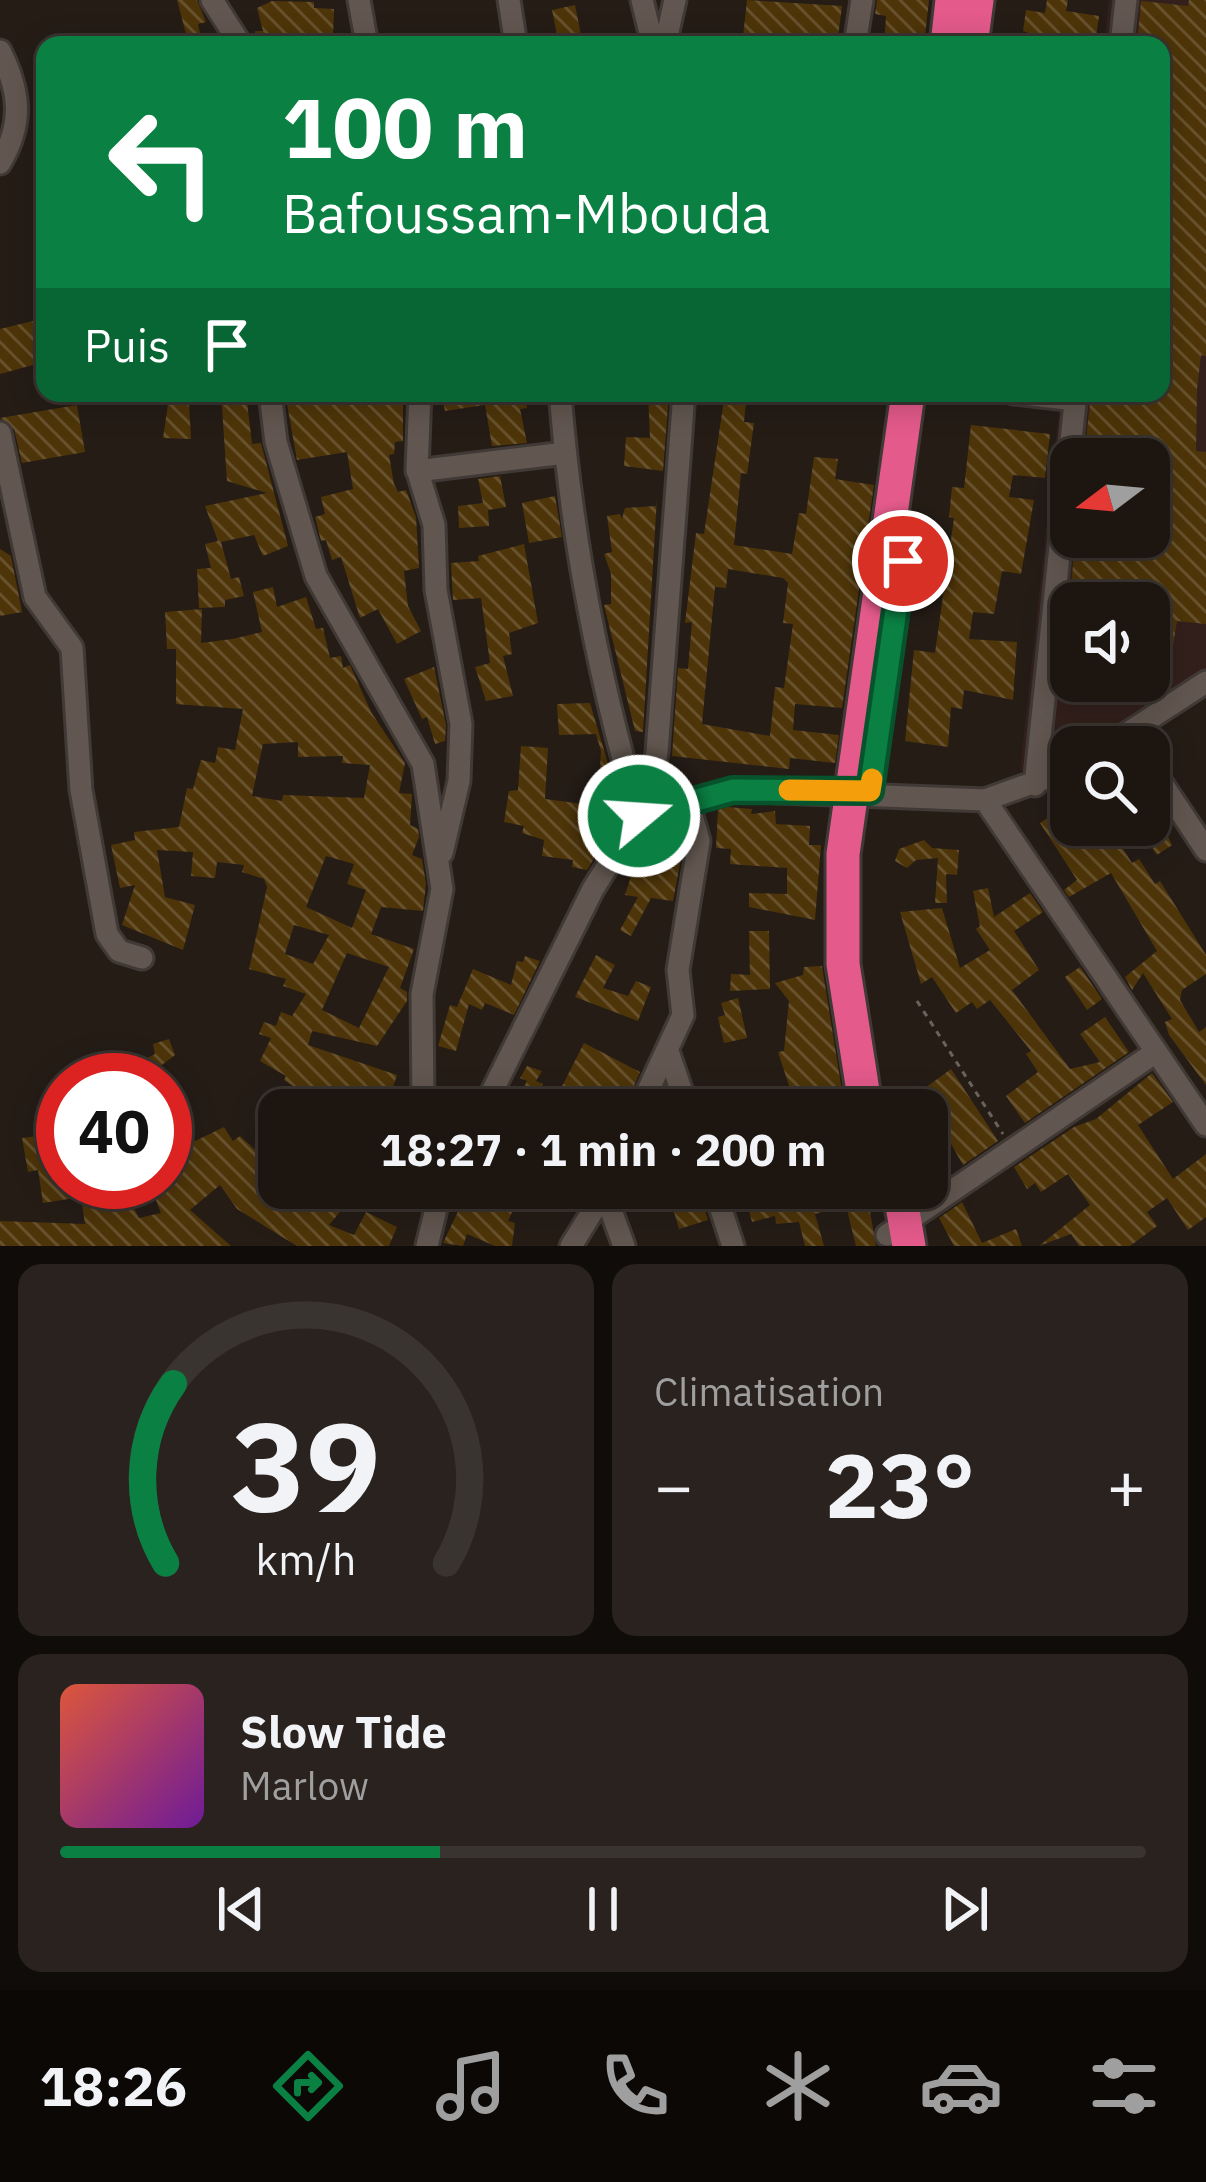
<!DOCTYPE html>
<html lang="fr">
<meta charset="utf-8">
<style>
body{margin:0;font-family:"IBM Plex Sans",sans-serif;background:#29221e;color:#f1f3f6;height:100vh;display:flex;flex-direction:column;font-size:45px;white-space:nowrap}
*{box-sizing:border-box;margin:0}
p{font-size:39px;color:#a09f9f}
.icon{flex:none;width:66px;height:66px;fill:none;stroke:currentColor;stroke-width:2;stroke-linecap:round;stroke-linejoin:round}
.map{position:relative;height:1246px;overflow:hidden}
.details{display:flex;flex-direction:column;gap:18px;padding:18px;background:#0f0c09;flex:1}
.details>*{flex:none}
.guide{position:absolute;left:36px;top:36px;width:1134px;height:366px;border-radius:24px;box-shadow:0 6px 30px #0003,0 0 0 3px #3a3430;background:#0b8043;color:#fff;overflow:hidden}
.needle{width:78px;rotate:254deg}
.fabs{position:absolute;left:1050px;top:438px;display:grid;gap:24px}
.fabs a{display:grid;place-items:center;width:120px;height:120px;border-radius:24px;background:#1c1510;box-shadow:0 6px 30px #0003,0 0 0 3px #3a3430;font-size:60px}
.speed{position:absolute;left:36px;top:1053px;display:flex;gap:24px;font-size:60px;font-weight:700;text-align:center}
.speed>*{display:grid;place-content:center;width:156px;height:156px;border-radius:50%;background:#1c1510;box-shadow:0 6px 30px #0003,0 0 0 3px #3a3430;line-height:1}
.speed .limit{border:18px solid #d22;background:#fff;color:#111}
.pin{position:absolute;display:grid;place-items:center;width:102px;height:102px;color:#fff;margin:-51px;border:6px solid #fff;border-radius:50%;box-shadow:0 3px 12px #0007}
.me{position:absolute;width:132px;margin:-66px;rotate:72deg;stroke-linejoin:round;filter:drop-shadow(0 0 9px #0008)}
.turn{display:flex;align-items:center;gap:42px;height:252px;padding:0 48px;font-size:54px}
.turn .icon{width:156px;height:156px;stroke-width:2.5}
.turn b{display:block;font-size:84px;line-height:102px}
.then{display:flex;align-items:center;height:114px;padding:0 48px;background:#0003;gap:24px;font-size:45px}
.big{font-size:90px;font-weight:700;line-height:1.1}
.details .tile{flex:1;display:flex;flex-direction:column;justify-content:center;gap:18px;min-width:0;padding:0 42px;border-radius:24px;background:#29221e}
.details .dial{align-items:center;gap:0}
.dial svg{height:312px;overflow:visible;fill:none;stroke:#3a3430;stroke-width:7;stroke-linecap:round;text-anchor:middle}
.dial text{fill:#f1f3f6;stroke:none}
.song{display:flex;align-items:center;gap:36px}
.cover{width:144px;height:144px;border-radius:18px;background:linear-gradient(135deg,hsl(10 70% 55%),hsl(280 70% 35%))}
.played{height:12px;border-radius:6px;background:linear-gradient(90deg,#0b8043 35%,#3a3430 35%)}
.keys{display:flex;justify-content:space-around;direction:ltr}
.heat{display:flex;justify-content:space-between;align-items:center;font-size:66px;direction:ltr}
.details .tiles{flex:1;display:grid;gap:18px;grid-template-columns:1fr 1fr}
.tile:last-child{grid-column:span 2}
.trip{position:absolute;left:258px;top:1089px;width:690px;height:120px;border-radius:24px;background:#1c1510;box-shadow:0 6px 30px #0003,0 0 0 3px #3a3430;font-weight:700;line-height:120px;text-align:center}
.menu{display:flex;height:192px;justify-content:space-around;align-items:center;background:#0b0806;color:#a09f9f}
.menu .icon{width:84px;height:84px}
.menu .active{color:#0b8043}
.menu b{font-size:54px;color:#f1f3f6}
.map>svg:first-child{display:block}
</style>
<div class="map">
<svg width="1206" height="1246" viewBox="0 0 1206 1246">
<defs>
<pattern id="building-back-hatch" width="6" height="6" patternUnits="userSpaceOnUse" patternTransform="scale(3)"><rect width="6" height="6" fill="#4e3509"/><path d="M-1 5l2 2M0 0l6 6M5-1l2 2" fill="none" stroke="#68522d"/></pattern>
</defs>
<rect width="100%" height="100%" fill="#251c16"/>
<path fill="#33201c" fill-rule="evenodd" d="M1109 0H1206V669L1092 747H1071V761L1020 771 1061 393H1161V45H1104ZM1071 459H1149V537H1071ZM1071 603H1149V681H1071Z"/>
<path fill="url(#building-back-hatch)" fill-rule="evenodd" d="M177 0H197L206 22 198 24 202 42 189 45Z
M747 0 842 6 837 45H742Z
M877 0H929L924 45H884L886 16 875 14Z
M1047 0H1068L1066 11 1099 16 1095 45H1062L1023 31 1026 10 1045 13Z
M1189 0H1206V356L1201 355 1197 389 1196 451 1206 452V624L1177 621 1172 653 1149 649V603H1069L1076 537 1135 542 1149 537V459H1084L1091 393H1161V247L1172 139 1161 138V45H1137L1141 1 1188 6Z
M272 1 314 2V8L334 9 333 36 307 35 308 44H256L255 31H263L257 8Z
M575 5 583 45H559L552 10Z
M33 321 44 362 0 374V329Z
M221 393H246L252 444 261 443 288 546 263 556 254 535 221 542 231 579 239 577 244 596 225 600V607L199 608 197 569 211 568 205 544 218 541 205 506 267 493 227 481Z
M285 393H375L376 401 403 399V441L395 442 394 454 389 455 394 484 398 492 406 490 416 517 419 568 404 571 408 606 421 631 397 644 378 609 360 618 341 557 332 560 326 540 321 541 315 517 325 514 321 497 353 489 347 452 297 460Z
M441 393H524L527 408 520 409 527 443 492 446 485 405 445 411Z
M648 393H669L663 471 624 466 626 437 650 438Z
M725 393H747L744 422 754 423 747 474 741 473 734 545 792 554 799 513 806 514 814 457 838 459 835 479 874 485 842 708 795 704 793 730 839 735 835 763 790 758 789 769 672 756 678 668 688 669 692 622 685 623 696 533 704 534ZM728 569 783 578 788 583 783 623 793 624 784 688 775 687 770 736 702 724 715 587 726 588Z
M189 403 191 439 163 438 168 404Z
M77 405 85 452 22 463 14 429 0 418Z
M971 425 1050 434 1045 478 1013 475 1009 497 1034 500 1021 574 1002 571 994 614 973 612 969 639 1017 642 1013 700 964 690 962 709 951 707 948 747 905 741 914 650 935 653 954 518 949 517 952 487 964 488Z
M500 476 506 507 488 510 489 526 459 528 458 506 483 503 478 479Z
M555 496 562 537 529 543 522 503Z
M657 497 643 732 635 731 604 605 611 604V574L604 554 612 552 607 516 620 514 622 519 625 508 656 506Z
M524 544 538 623 509 633 512 654 503 656 513 696 486 701 475 667 490 663 481 598 453 600 451 563 479 561 478 556Z
M0 549 11 556 22 612 0 616Z
M273 587 277 607 306 597 316 629 323 628 330 658 341 656 343 668 350 665 371 712 405 763 399 793 412 794 410 825 418 829 419 837 412 855 422 859 426 884 423 911 381 907 371 934 414 949 400 988 407 992V1001L377 1046 312 1031 308 1045 397 1075 392 1090 408 1094 404 1110H318L315 1100 284 1080 286 1076 260 1061 271 1038 259 1034 264 1022 276 1026 281 1012 292 1016 306 994 283 986 286 979 249 969 267 887 264 879 242 872 244 865 217 862 215 878 191 876 193 852 157 850 165 897 195 905 183 950 122 925 135 885 120 888 111 845 135 840 134 832 179 827 187 788 193 789 201 760 215 763 218 747 235 750 243 709 176 704V649H167L165 612 202 609 201 643 232 639 262 632 253 592ZM298 742V757L343 756 342 763 370 765 364 798 283 795 282 801 252 796 263 744ZM326 856 354 864 347 884 366 890 352 928 306 907ZM294 925 329 935 313 964 285 954ZM347 953 389 967 359 1028 322 1010Z
M434 667 446 725 445 741 435 744 427 717 422 719 404 679Z
M590 703 623 814 609 823 605 841 587 870 572 867 573 860 542 856 544 840 522 833 524 826 504 822 509 791 518 790 521 746 548 748 545 799 598 806 601 751 596 734 559 735 557 704Z
M1149 797 1172 845 1157 855 1137 825H1149Z
M1071 803V825H1088L1093 833 1105 825H1133L1116 838 1132 863 1139 859 1155 884 1160 881 1206 955V974L1182 990 1180 1000 1199 1032 1206 1027V1085L1169 1035 1165 1022 1172 1019 1143 973 1132 990 1125 977 1157 951 1111 873 1069 897 1064 890 1077 880 1040 823Z
M727 807 752 809 751 814 775 811 776 824 810 826 809 845H821L815 920 749 907V893L787 894V868L730 864 731 849 716 848 718 810Z
M678 821 684 842 673 901 651 898 631 936 620 930 638 897 625 895 634 867 643 870 650 829Z
M924 840 932 848 959 850 957 875 946 874 947 903H935L938 858 916 860 907 868 895 861 899 849Z
M988 888 994 917 1030 893 1043 912 1014 931 1039 970 1012 990 1070 1069 1100 1062 1080 1034 1105 1017 1129 1052 1025 1123 1006 1096 1038 1072 1026 1054 1031 1051 990 1000 977 1009 972 1002 956 1013 932 977 921 984 900 912 942 908 960 968 990 950 976 929 980 926 973 891Z
M749 931H769L770 989 730 991 731 974 750 975Z
M596 955 615 965 603 988 628 996 636 981 651 987 638 1021 575 997Z
M525 956 540 961 514 1015 485 1003 482 1010 469 1004 456 1051 438 1046 450 1005 457 1007 473 969 511 985 517 961 523 962Z
M822 966 845 1110H773L794 1101 778 1052 784 1051 789 1001 775 983 803 975 804 967Z
M1080 967 1102 999 1087 1010 1065 977Z
M738 998 747 1038 724 1043 718 1017 725 1015 721 1003Z
M169 1039 175 1055 158 1068 160 1072 131 1080 126 1069 155 1054 153 1044Z
M584 1043 640 1072 624 1110H550Z
M527 1066 542 1071 536 1081 543 1084 533 1110H512L527 1081 520 1078Z
M951 1069 998 1141 963 1165 921 1091Z
M1152 1073 1173 1102 1138 1125 1173 1179 1206 1154V1217L1188 1230 1167 1198 1147 1212 1157 1226 1130 1246H1079L1071 1234 1039 1246 1090 1205 1068 1174 1041 1192 1035 1183 1027 1189 1014 1167 1074 1127 1096 1119Z
M165 1115 187 1145 224 1127 233 1141 240 1136 262 1156 279 1135V1188H360L329 1225 354 1235 366 1212 397 1227 389 1246H297L237 1209 220 1185 190 1210 231 1246H0V1221L85 1224 81 1197 43 1203 38 1170 28 1172 22 1138 52 1134 63 1182H96L99 1192 120 1182 139 1218 161 1213 149 1182H165V1170L172 1166 165 1158Z
M469 1188H486L503 1197 506 1188H523L508 1221 515 1223 512 1246H495L467 1234 463 1246 443 1243Z
M667 1188H698L708 1220 679 1229Z
M795 1188H866L876 1246H856L846 1206 815 1214 824 1246H805L799 1222 776 1224 775 1216 752 1222 747 1203Z
M962 1202 982 1243 1016 1229 1022 1246H954L939 1218Z"/>
<g fill="none" stroke-linecap="round" stroke-linejoin="round">
<g stroke="#403935" stroke-width="27">
<path id="minor" d="M212 0 241 45
M359 0 367 45
M509 0 516 45
M642 0 653 45
M665 45 675 0
M855 45 862 0
M1121 45 1126 0
M0 51C20 91 24 123 0 163
M270 393 276 442 316 576 423 764 442 889 422 994 423 1110
M420 393 417 469 434 525 436 590 461 724 459 781 442 853
M560 393C571 535 599 680 639 816
M1014 393 1075 400
M0 433 35 597 72 648 81 790 107 934 119 951 142 958
M417 471 565 453
M1106 747 1206 682
M1149 764 1206 850
M1035 785 1076 393
M631 791 654 768 657 752 684 393
M985 800 1206 1125
M669 1054 688 1110
M483 1110 593 889 639 816 733 790 985 800 1071 769
M639 1110 683 1015 678 970 699 841 688 801
M714 1188 733 1246
M605 1194 624 1246
M887 1235 1156 1052
M427 1246 441 1188
M571 1246 607 1188"/>
</g>
<g stroke="#403935" stroke-width="39">
<path id="highway" d="M947 45 952 0
M971 45 977 0
M866 1110 843 964V854L908 393
M899 1188 909 1246"/>
</g>
<path stroke="#6a625d" stroke-width="3" stroke-dasharray="6 6" stroke-linecap="butt" d="M917 1001 1003 1134"/>
<use href="#minor" stroke="#625750" stroke-width="21"/>
<use href="#highway" stroke="#e35a8b" stroke-width="33"/>
</g>
<g fill="none" stroke-linecap="round" stroke-linejoin="round">
<g stroke="#07532c" stroke-width="30">
<path id="route" d="M639 816 733 790 870 791 903 561"/>
</g>
<use href="#route" stroke="#0b8043" stroke-width="21"/>
<path stroke="#f59e0b" stroke-width="21" d="M789 790 870 791 872 779"/>
</g>
</svg>
<div class="fabs">
<a><svg class="needle" viewBox="-14 -14 28 28"><path d="M0-13l5 13h-10z" fill="#e53935"/><path d="M0 13l5-13h-10z" fill="#a09f9f"/></svg></a>
<a><svg class="icon" aria-label="sound" viewBox="0 0 24 24"><path d="M4 9h4l5-4v14l-5-4H4zM17 9q2 3 0 6"/></svg></a>
<a><svg class="icon" aria-label="search" viewBox="0 0 24 24"><circle cx="10" cy="10" r="6"/><path d="M15 15l6 6"/></svg></a>
</div>
<div class="speed"><div class="limit">40</div></div>
<div class="pin" style="left:903px;top:561px;background:#d93025"><svg class="icon" aria-label="arrive" viewBox="0 0 24 24"><path d="M6 21V4h12l-3 4 3 4H6"/></svg></div>
<svg class="me" style="left:639px;top:816px" viewBox="-20 -20 40 40"><circle r="17" fill="#0b8043" stroke="#fff" stroke-width="3"/><path d="M0-11L8 9 0 5-8 9z" fill="#fff"/></svg>
<div class="trip">18:27 · 1 min · 200 m</div>
<div class="guide">
<div class="turn"><svg class="icon" aria-label="left" viewBox="0 0 24 24"><path d="M17 20v-9H6M10 6l-5 5 5 5"/></svg><div><b>100 m</b>Bafoussam-Mbouda</div></div>
<div class="then">Puis<svg class="icon" aria-label="arrive" viewBox="0 0 24 24"><path d="M6 21V4h12l-3 4 3 4H6"/></svg></div>
</div>
</div>
<section class="details">
<div class="tiles">
<div class="tile dial"><svg viewBox="0 0 100 80">
<path d="M14 69A42 42 0 1 1 86 69"/>
<path d="M14 69A42 42 0 0 1 16 23" stroke="#0b8043"/>
<text x="50" y="56" font-size="32" font-weight="700">39</text>
<text x="50" y="72" font-size="11">km/h</text>
</svg></div>
<div class="tile"><p>Climatisation</p>
<div class="heat"><a>−</a><b class="big">23°</b><a>+</a></div>
</div>
<div class="tile">
<div class="song"><i class="cover"></i><div><b>Slow Tide</b><p>Marlow</p></div></div>
<div class="played"></div>
<div class="keys"><svg class="icon" aria-label="previous" viewBox="0 0 24 24"><path d="M18 5L8 12l10 7zM5 5v14"/></svg><svg class="icon" aria-label="pause" viewBox="0 0 24 24"><path d="M8 5v14M16 5v14"/></svg><svg class="icon" aria-label="next" viewBox="0 0 24 24"><path d="M6 5l10 7-10 7zM19 5v14"/></svg></div>
</div>
</div>
</section>
<nav class="menu">
<b>18:26</b>
<svg class="icon active" aria-label="directions" viewBox="0 0 24 24"><path d="M12 3l9 9-9 9-9-9zM9 14v-3h6M13 9l2 2-2 2"/></svg>
<svg class="icon" aria-label="music" viewBox="0 0 24 24"><path d="M9 18V5l10-2v13"/><circle cx="6" cy="18" r="3"/><circle cx="16" cy="16" r="3"/></svg>
<svg class="icon" aria-label="phone" viewBox="0 0 24 24"><path d="M5 4h4l2 5-3 2q2 4 5 5l2-3 5 2v4C11 20 4 13 5 4z"/></svg>
<svg class="icon" aria-label="climate" viewBox="0 0 24 24"><path d="M12 3v18M4 7l16 10M4 17L20 7"/></svg>
<svg class="icon" aria-label="car" viewBox="0 0 24 24"><path d="M5 17H2v-5l4-1 3-4h7l3 4 3 1v5h-3M9 17h6M6 11h13"/><circle cx="7" cy="17" r="2"/><circle cx="17" cy="17" r="2"/></svg>
<svg class="icon" aria-label="filters" viewBox="0 0 24 24"><path d="M4 7h16M4 17h16"/><circle cx="9" cy="7" r="2"/><circle cx="15" cy="17" r="2"/></svg>
</nav>
